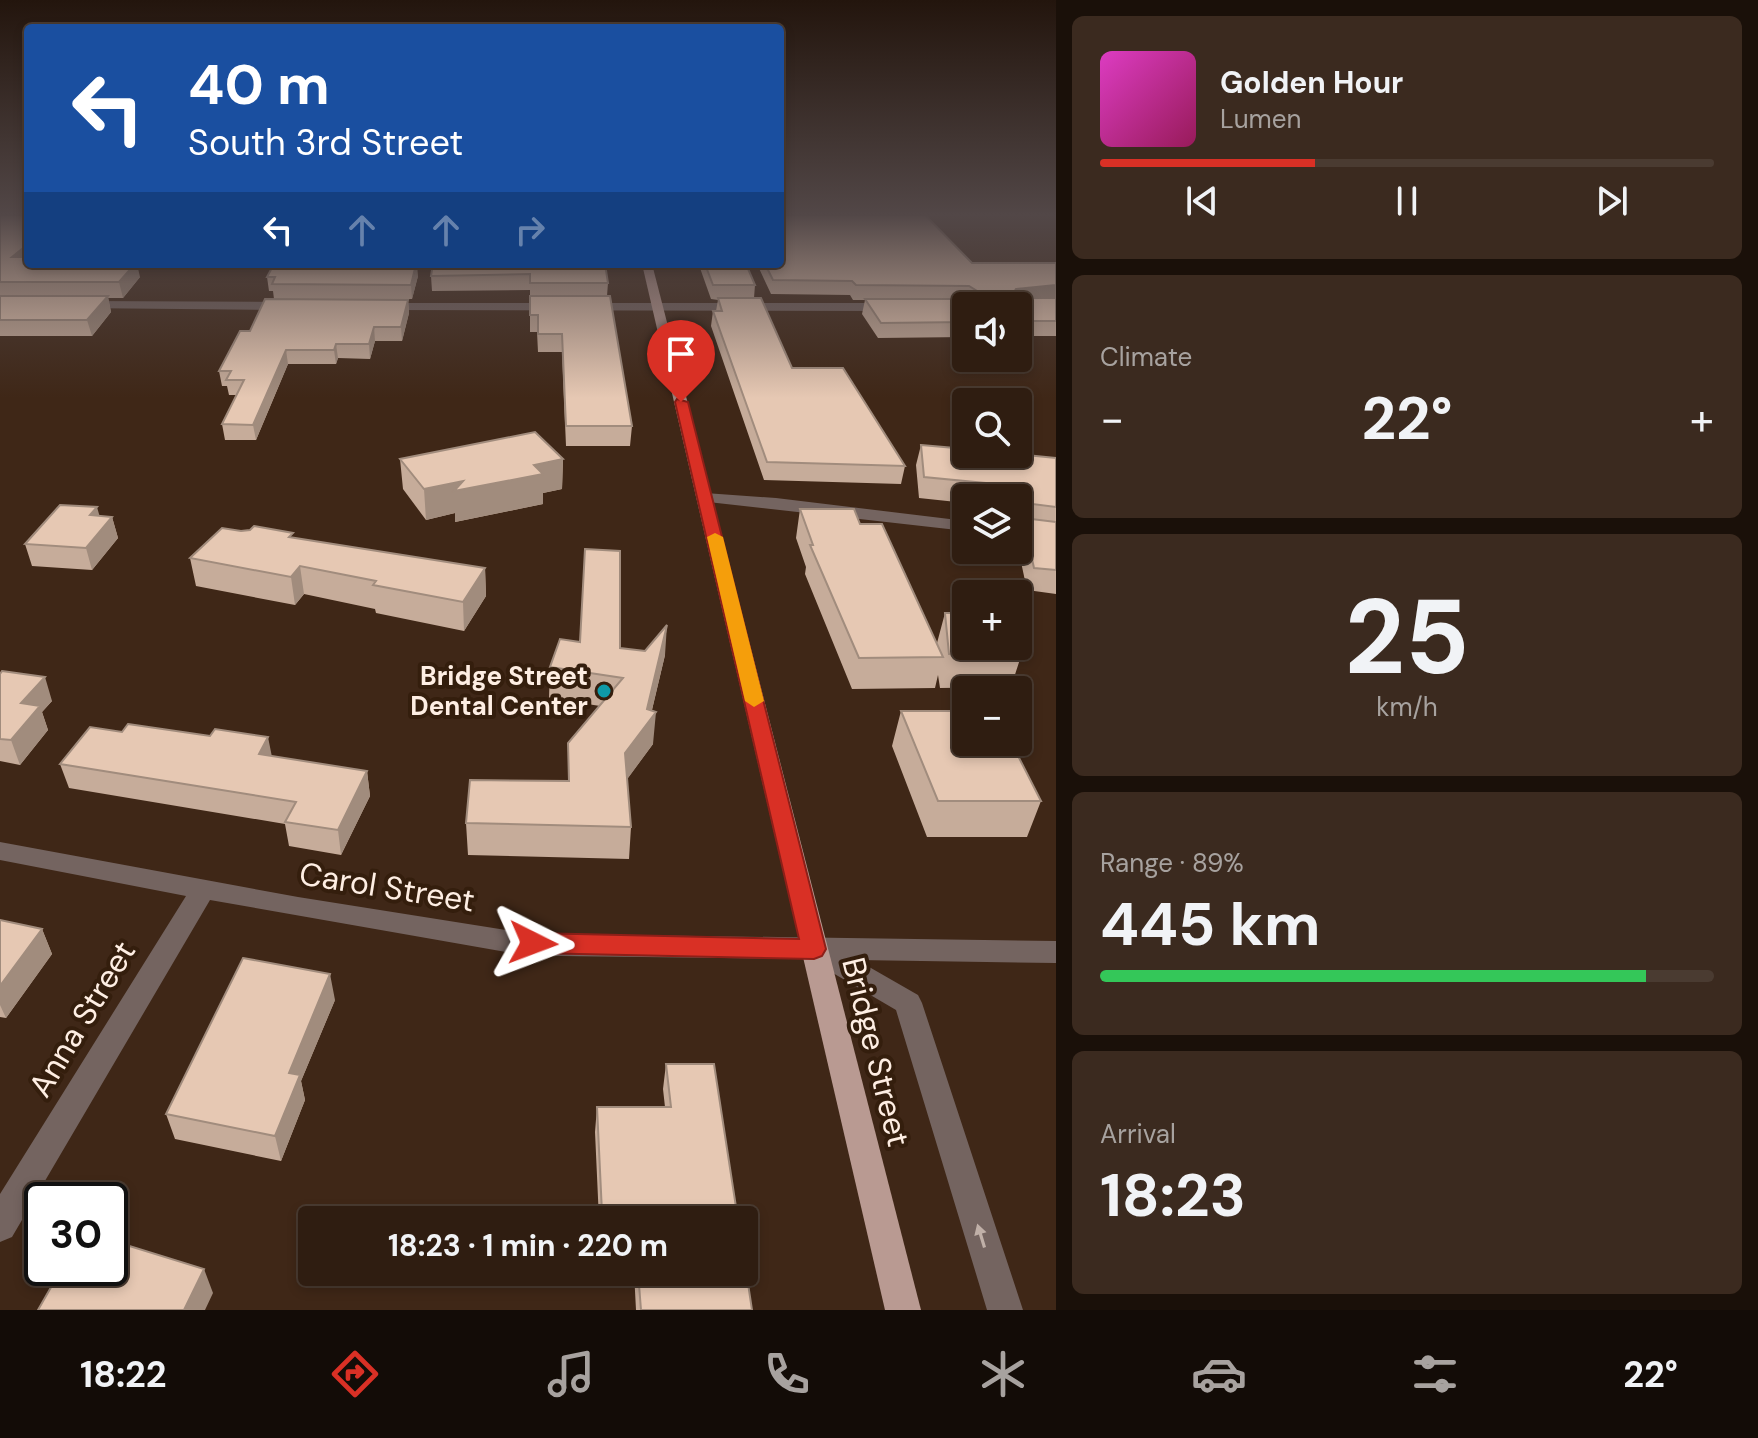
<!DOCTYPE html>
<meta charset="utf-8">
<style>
body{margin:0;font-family:"DM Sans",sans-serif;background:#3b2a1f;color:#f1f3f6;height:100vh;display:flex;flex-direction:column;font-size:30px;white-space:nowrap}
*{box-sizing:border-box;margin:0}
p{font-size:26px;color:#a7a29f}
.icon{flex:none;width:44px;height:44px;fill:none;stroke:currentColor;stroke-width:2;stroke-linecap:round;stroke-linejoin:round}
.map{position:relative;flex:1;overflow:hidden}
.side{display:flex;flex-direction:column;gap:16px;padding:16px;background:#1a1009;width:702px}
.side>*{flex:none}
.guide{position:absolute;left:24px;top:24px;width:760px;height:244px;border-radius:8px;box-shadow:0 4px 12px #0003,0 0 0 2px #4a3b31;background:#1a4fa0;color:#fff;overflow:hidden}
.controls{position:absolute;left:952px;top:292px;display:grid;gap:16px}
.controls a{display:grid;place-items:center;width:80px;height:80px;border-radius:8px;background:#2f1d11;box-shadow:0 4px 12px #0003,0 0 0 2px #4a3b31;font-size:40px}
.speed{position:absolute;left:24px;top:1182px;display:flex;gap:16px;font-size:40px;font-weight:700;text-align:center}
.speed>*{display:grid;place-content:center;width:104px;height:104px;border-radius:50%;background:#2f1d11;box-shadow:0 4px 12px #0003,0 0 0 2px #4a3b31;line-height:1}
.speed .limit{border:4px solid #111;border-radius:12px;background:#fff;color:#111}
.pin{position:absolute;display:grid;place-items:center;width:68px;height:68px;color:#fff;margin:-82px -34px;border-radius:50% 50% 50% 0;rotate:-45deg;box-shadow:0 0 8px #0007}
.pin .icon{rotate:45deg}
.me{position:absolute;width:88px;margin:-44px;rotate:93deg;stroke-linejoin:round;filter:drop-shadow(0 0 6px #0008)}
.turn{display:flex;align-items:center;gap:28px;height:168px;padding:0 32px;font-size:36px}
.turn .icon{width:104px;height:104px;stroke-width:2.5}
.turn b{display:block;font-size:56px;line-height:68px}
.lanes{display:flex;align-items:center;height:76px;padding:0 32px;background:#0003;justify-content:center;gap:40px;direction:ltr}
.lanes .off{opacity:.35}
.big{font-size:60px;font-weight:700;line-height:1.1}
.side .widget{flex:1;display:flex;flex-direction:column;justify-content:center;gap:12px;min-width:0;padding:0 28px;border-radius:12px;background:#3b2a1f}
.side .dial{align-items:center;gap:0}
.dial b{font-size:104px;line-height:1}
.song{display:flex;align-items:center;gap:24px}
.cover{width:96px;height:96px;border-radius:12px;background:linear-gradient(135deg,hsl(310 70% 55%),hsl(330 70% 35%))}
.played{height:8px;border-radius:4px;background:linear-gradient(90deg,#d93025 35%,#4a3b31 35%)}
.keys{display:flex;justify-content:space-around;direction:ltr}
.heat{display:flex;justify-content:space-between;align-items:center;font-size:44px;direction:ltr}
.charge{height:12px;border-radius:6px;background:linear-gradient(90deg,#34c759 89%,#4a3b31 0)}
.trip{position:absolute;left:298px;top:1206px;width:460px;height:80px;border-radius:8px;background:#2f1d11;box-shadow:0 4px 12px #0003,0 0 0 2px #4a3b31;font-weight:700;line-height:80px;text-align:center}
.tabs{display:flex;height:128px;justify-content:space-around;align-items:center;background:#130c07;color:#a7a29f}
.tabs .icon{width:56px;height:56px}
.tabs .on{color:#d93025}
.tabs b{font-size:36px;color:#f1f3f6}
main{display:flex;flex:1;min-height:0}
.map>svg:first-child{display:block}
</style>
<main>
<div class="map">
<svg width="1056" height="1310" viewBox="0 0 1056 1310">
<rect width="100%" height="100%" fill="#3f2717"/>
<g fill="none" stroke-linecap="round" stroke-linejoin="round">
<path fill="#746460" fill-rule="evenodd" d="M82 301 290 302 296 306 290 310 78 308V302Z
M378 303H890L896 307 890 311 382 310 378 309Z
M705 493 776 498 966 521V531L699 501V495Z
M0 842 298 897 506 930 560 934 1056 941V963L857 960 918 995 922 1003 1023 1310H987L896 1010 809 959 560 956 506 952 210 900 12 1237 0 1242V1194L186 896 0 860Z"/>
<path fill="#b99a92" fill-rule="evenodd" d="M642 264H652L921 1310H885Z"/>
</g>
<path fill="#c6ac9a" d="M0 215 28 264 140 277 123 298H108L111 312 92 336H0Z
M972 263H1056V336H1018V306H966V337L878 338 862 314 865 300H853L850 295 771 294 757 264Z
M433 264 608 283 607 296 632 426 630 446H566L562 352H538L537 332H530V290L432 291 431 276Z
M700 264H746L755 285 754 298 792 368 905 466 901 484 764 480 711 326 713 311H716L718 300 711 299 700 268Z
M418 276 412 299H274L273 291H269L267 277Z
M408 300 409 313 402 341H375L370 359 338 358 336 364H288L256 440H225L222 424 237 395H229L227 386H222L219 371 250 331Z
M921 445 1056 458V594L1027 590 1018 548V533L1021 524 1018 525V498H966V503L919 498 916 465Z
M400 459H563L562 489 543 493V504L455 522V513L426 520 403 489Z
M800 509 860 524 937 643 945 613 1022 653 1011 687 940 688 938 675 935 688 852 689 805 574 806 567 796 538Z
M99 516 112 517 118 538 92 570 32 566 25 544Z
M293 538 485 568 486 596 464 631 376 613 375 609 304 594 295 605 196 586 190 558Z
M620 648 665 655 652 710 653 744 627 779 631 827 629 859 468 855 466 823 568 781V743L600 706 549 698 550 667Z
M0 674 52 701 42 712 48 730 20 765 0 761Z
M901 711 1041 801 1027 837H927L892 746Z
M272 756 367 771 370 796 341 855 289 846 285 824 69 788 60 764Z
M0 920 42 929 52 954 6 1018 0 1017Z
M335 1000 301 1081 305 1100 281 1161 175 1139 166 1114Z
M666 1064 738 1220H599L595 1132 597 1107H665L663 1089Z
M634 1272H744L752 1310H636Z"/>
<path fill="#a18c7d" d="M28 244V262L12 257Z
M135 264H137L140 277 123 298 119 282Z
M417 264 418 276 412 299 411 285Z
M1056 285V299L1013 303 1014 292 1016 289Z
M108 296 111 312 92 336 87 320Z
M408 300 409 313 402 341 401 327Z
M374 327 375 341 370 359 369 344Z
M336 344 338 358 336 364 334 350Z
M286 350 288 364 256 440 253 425Z
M563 459 562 489 543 493V504L455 522V513L426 520 424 489Z
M97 507 103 528 112 517 118 538 92 570 86 548 90 515Z
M300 566 304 594 295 605 291 577Z
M485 568 486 596 464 631 463 602Z
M667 625 665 655 649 722 656 712 653 744 623 785 625 753 647 709Z
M45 677 52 701 42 712 48 730 20 765 11 740 21 703Z
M268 737 273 762 259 754Z
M367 771 370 796 341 855 338 830Z
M42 929 52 954 6 1018 0 1005V986Z
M330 974 335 1000 301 1081 305 1100 281 1161 275 1136 289 1073Z
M204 1269 213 1293 205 1310H184Z"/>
<path fill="#e6c8b3" stroke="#a18c7d" stroke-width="2" d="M0 215H28V244L12 257H28V264H135L119 282H0Z
M780 215H925L972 263H1056V285L1016 289 1014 292 1020 298H1056V321H1018V306H966V322L881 323 865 299H969L977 291 969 286 856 285 852 281 773 280 765 264H780Z
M274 264H416L411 285 272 284 275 277H267Z
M433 264H605L608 283H530V274L431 276Z
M705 264H746L755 285H713Z
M0 296H108L87 320H0Z
M530 296H610L632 426H566L562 334H538V315H530Z
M718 298H761L792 368H843L905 466 767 462 713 311H722Z
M265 299 408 300 401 327H374L369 344H336L334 350H286L253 425 222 424 244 380H226L231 371H219L240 331H250Z
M535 432 563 459 534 465 543 474 454 491 463 481 424 489 400 459Z
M921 445 966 449V454H1016L1056 458V507L1025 503 1021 512 1016 486 924 477Z
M60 505 97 507 90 515 112 517 86 548 25 544Z
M800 509H854L860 524H882L943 657 859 658 810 545H813Z
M1023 518 1056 522V570L1034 568Z
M254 526 293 533 289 537 485 568 463 602 373 585 376 581 300 566 291 577 190 558 222 528 241 531 250 530Z
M585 549 620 551V648L645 651 667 625 647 709 656 712 625 753 631 827 466 823 470 780 569 781 568 743 623 678 550 667 560 639 580 642Z
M945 613H966V646H1017L1022 653 949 654Z
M2 671 45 677 21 703 40 706 11 740 0 739V674Z
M901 711H966V742H1011L1041 801H938Z
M128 724 210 736 215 729 268 737 259 754 367 771 338 830 285 822 296 802 60 764 90 727 122 732Z
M0 920 42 929 0 986Z
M243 958 330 974 289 1073 300 1075 275 1136 166 1114Z
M666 1064H714L738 1220H634V1213H602L597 1107H671Z
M110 1240 204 1269 184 1310H38L62 1268H110Z
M744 1257 752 1310H641L638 1272H744Z"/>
<defs><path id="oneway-solid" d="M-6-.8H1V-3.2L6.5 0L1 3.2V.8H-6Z" transform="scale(2)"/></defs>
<use fill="#c0b0a8" href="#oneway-solid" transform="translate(981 1236) rotate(-107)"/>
<linearGradient id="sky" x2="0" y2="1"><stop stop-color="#23150d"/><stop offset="0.54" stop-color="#524747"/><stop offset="1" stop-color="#524747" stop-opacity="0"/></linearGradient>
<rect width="1056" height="398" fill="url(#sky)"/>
<path fill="#d93025" stroke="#8d1f18" stroke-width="2" d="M677 399 688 402 826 949 822 956 814 959 533 953 525 950 521 943 525 936 533 933 799 939 675 402Z"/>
<path fill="#f59e0b" d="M715 533 723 537 764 701 754 707 745 701 707 537Z"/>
<circle fill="#0f9aa8" stroke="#341e0d" stroke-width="3" cx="604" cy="691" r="8"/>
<g text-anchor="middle" stroke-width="8" stroke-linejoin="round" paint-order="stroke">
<g font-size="26" font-weight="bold" fill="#feeee3" stroke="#341e0d" text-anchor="end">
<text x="588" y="685">Bridge Street<tspan x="588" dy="30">Dental Center</tspan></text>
</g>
<g font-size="32" fill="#feeee3" stroke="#341e0d">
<text transform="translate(387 887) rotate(9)" y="11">Carol Street</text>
<text transform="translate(82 1019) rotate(-59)" y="11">Anna Street</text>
<text transform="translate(876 1052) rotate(76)" y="11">Bridge Street</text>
</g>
</g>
</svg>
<div class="controls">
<a><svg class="icon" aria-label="sound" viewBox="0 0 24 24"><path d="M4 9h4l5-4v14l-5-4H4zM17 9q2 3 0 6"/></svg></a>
<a><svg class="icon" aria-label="search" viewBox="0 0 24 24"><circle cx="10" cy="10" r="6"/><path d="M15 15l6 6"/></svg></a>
<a><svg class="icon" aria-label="layers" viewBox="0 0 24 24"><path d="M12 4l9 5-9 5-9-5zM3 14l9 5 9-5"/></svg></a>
<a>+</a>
<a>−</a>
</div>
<div class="speed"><div class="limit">30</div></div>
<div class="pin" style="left:681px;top:402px;background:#d93025"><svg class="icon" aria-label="arrive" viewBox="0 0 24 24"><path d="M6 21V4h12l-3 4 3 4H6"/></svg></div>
<svg class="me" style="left:533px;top:943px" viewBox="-20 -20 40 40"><path d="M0-17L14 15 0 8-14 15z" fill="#d93025" stroke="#fff" stroke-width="4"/></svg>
<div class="trip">18:23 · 1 min · 220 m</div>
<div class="guide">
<div class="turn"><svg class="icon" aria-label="left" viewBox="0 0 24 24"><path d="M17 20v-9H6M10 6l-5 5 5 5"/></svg><div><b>40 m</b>South 3rd Street</div></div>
<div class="lanes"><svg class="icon" aria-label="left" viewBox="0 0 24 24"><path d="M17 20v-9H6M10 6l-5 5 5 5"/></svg><svg class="icon off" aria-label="ahead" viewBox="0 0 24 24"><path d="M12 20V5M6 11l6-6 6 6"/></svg><svg class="icon off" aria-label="ahead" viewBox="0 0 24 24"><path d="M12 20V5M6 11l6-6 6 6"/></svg><svg class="icon off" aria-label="right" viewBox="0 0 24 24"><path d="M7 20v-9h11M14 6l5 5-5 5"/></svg></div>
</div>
</div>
<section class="side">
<div class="widget">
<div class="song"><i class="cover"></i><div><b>Golden Hour</b><p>Lumen</p></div></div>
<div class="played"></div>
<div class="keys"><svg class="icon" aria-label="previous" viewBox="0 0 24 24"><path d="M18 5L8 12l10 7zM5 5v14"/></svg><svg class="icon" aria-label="pause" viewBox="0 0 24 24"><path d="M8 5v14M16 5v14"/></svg><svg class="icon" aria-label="next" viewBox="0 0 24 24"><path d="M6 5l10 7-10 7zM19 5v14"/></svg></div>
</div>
<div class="widget"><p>Climate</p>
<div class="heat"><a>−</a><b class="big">22°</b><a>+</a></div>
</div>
<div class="widget dial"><b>25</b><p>km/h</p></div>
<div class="widget"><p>Range · 89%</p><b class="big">445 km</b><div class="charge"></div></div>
<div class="widget"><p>Arrival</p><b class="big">18:23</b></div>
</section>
</main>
<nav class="tabs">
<b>18:22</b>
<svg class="icon on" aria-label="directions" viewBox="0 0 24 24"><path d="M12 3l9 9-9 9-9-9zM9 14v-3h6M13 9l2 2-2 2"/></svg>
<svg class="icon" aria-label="music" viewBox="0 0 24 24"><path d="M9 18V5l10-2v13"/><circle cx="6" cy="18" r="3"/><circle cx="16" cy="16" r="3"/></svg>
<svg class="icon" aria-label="phone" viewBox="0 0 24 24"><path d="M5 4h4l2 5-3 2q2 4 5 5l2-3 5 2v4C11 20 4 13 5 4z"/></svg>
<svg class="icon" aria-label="climate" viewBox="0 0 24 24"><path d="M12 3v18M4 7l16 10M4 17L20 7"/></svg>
<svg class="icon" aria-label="car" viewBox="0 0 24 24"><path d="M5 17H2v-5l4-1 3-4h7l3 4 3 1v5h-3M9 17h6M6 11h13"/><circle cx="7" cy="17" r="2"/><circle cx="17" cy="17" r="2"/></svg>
<svg class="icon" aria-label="filters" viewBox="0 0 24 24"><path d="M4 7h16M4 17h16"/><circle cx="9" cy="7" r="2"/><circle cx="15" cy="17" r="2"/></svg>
<b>22°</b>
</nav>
